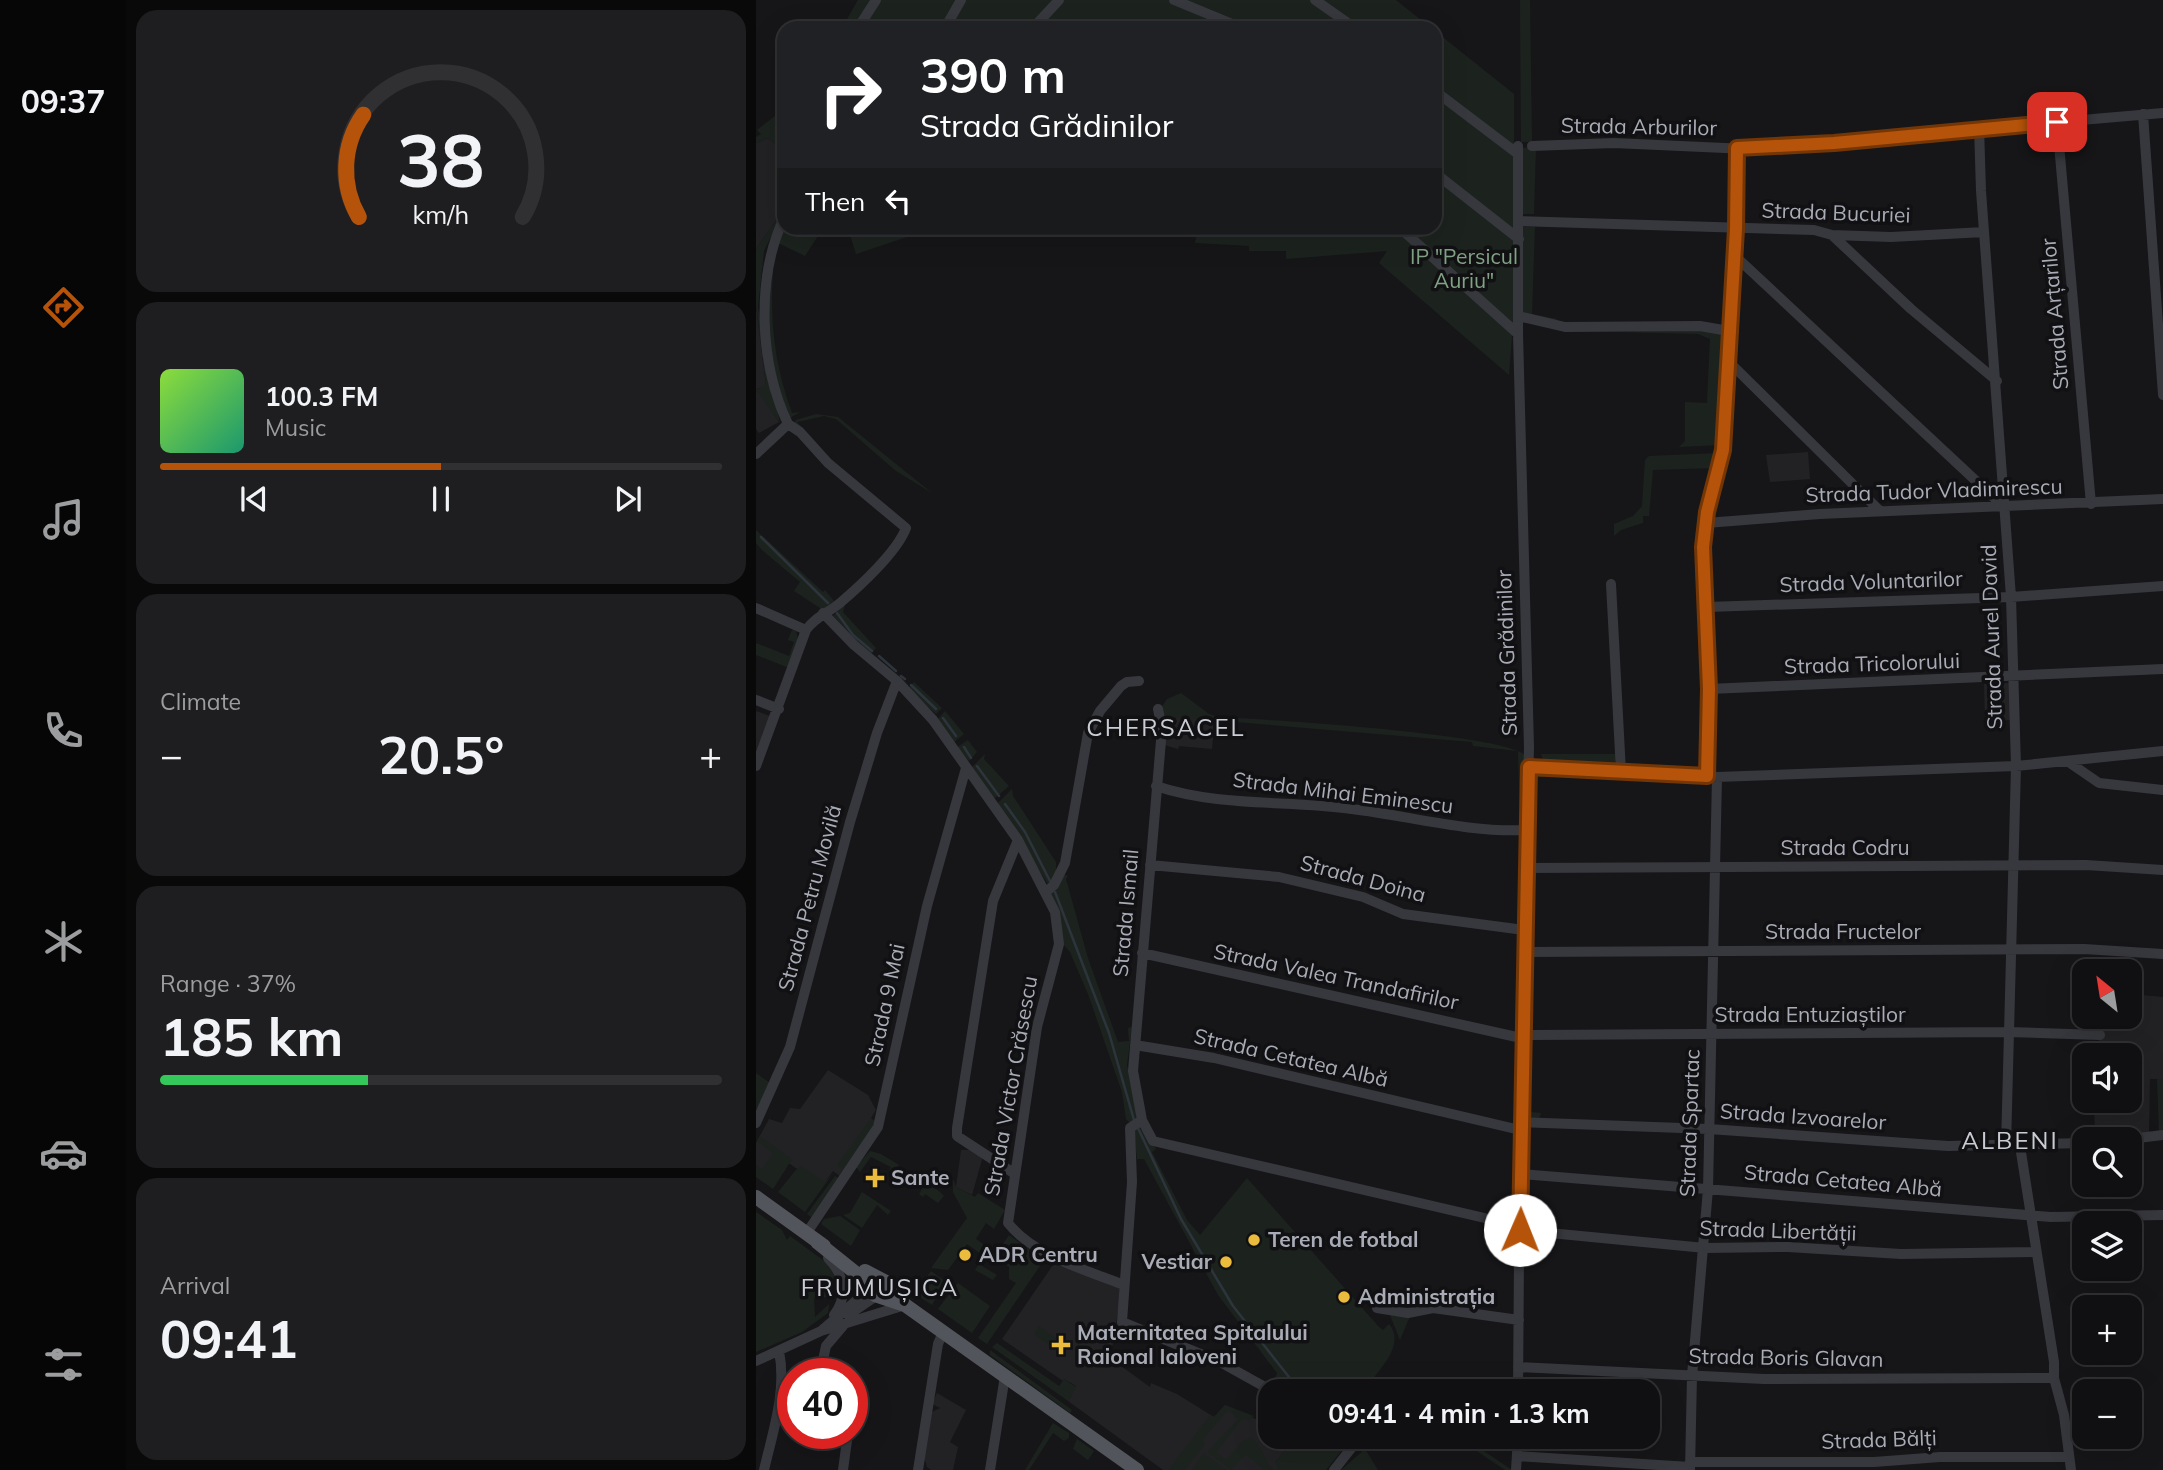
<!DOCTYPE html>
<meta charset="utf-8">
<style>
body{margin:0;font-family:Mulish,sans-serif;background:#1e1e20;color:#f1f3f6;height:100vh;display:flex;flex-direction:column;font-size:26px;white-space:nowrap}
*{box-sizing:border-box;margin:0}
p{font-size:23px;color:#9c9d9f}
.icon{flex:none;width:38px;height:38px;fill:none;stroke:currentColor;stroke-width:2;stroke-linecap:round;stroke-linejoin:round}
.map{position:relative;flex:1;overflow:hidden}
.details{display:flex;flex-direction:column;gap:10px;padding:10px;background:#09090a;width:630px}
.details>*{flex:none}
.guide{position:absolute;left:21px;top:21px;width:665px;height:214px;border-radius:21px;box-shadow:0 7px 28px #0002,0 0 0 2px #303032;background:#202124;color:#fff;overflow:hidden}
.needle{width:46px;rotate:330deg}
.buttons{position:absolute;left:1316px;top:959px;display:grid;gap:14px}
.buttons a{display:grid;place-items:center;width:70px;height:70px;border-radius:14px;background:#101012;box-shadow:0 7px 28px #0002,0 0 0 2px #303032;font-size:35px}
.speed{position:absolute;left:21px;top:1358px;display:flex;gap:14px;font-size:35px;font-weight:700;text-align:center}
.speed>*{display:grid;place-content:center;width:91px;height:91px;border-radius:50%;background:#101012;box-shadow:0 7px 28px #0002,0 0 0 2px #303032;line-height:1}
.speed .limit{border:10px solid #d22;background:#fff;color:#111}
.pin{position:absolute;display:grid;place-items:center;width:60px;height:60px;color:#fff;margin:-30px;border-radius:14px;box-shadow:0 4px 10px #0006}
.me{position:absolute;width:77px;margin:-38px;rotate:1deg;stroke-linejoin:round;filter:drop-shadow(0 0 5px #0008)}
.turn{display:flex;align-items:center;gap:24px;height:147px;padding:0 28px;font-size:32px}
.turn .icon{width:91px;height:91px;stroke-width:2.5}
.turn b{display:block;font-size:49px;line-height:60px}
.then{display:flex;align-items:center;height:66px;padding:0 28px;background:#0003;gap:14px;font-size:26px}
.big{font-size:52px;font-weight:700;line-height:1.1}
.details .tile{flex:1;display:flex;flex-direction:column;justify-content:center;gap:10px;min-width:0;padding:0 24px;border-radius:21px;background:#1e1e20}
.details .dial{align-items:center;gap:0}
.dial svg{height:182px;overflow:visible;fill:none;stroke:#303032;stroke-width:7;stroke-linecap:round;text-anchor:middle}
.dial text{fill:#f1f3f6;stroke:none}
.song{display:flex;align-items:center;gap:21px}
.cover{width:84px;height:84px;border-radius:10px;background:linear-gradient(135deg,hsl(90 70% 55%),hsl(160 70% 35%))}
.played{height:7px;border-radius:4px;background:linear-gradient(90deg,#b45309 50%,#303032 50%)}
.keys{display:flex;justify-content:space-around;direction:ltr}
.heat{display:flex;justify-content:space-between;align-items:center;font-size:38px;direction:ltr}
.charge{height:10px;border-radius:5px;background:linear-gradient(90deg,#34c759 37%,#303032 0)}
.trip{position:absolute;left:502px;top:1379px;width:402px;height:70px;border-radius:21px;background:#101012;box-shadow:0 7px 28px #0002,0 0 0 2px #303032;font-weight:700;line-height:70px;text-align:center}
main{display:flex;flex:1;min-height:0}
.tab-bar{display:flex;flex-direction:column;width:126px;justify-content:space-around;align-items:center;background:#060607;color:#9c9d9f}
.tab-bar .icon{width:49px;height:49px}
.tab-bar .on{color:#b45309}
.tab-bar b{font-size:32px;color:#f1f3f6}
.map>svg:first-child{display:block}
</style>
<main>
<nav class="tab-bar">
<b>09:37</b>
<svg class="icon on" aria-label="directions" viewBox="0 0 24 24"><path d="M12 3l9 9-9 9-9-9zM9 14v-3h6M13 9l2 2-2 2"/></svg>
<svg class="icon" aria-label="music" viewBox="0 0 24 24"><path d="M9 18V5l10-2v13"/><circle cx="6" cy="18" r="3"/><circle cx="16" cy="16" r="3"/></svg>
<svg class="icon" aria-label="phone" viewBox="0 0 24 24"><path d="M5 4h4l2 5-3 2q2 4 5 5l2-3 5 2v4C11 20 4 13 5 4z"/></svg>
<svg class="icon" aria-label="climate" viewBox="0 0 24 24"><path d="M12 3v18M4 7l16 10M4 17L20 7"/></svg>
<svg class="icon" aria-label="car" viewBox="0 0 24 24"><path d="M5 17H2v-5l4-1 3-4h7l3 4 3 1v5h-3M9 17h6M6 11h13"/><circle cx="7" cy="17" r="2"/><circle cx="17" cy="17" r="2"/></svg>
<svg class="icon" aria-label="filters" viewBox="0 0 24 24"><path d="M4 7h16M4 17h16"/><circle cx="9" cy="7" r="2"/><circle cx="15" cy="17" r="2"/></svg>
</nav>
<section class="details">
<div class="tile dial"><svg viewBox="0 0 100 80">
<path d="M14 69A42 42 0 1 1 86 69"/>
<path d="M14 69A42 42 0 0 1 16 24" stroke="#b45309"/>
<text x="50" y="56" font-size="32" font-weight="700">38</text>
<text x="50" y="72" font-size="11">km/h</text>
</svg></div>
<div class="tile">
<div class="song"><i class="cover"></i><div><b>100.3 FM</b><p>Music</p></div></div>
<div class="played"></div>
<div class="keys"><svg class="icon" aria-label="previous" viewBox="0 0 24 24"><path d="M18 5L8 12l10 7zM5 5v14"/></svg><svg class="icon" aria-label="pause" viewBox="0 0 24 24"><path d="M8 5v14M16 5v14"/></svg><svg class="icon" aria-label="next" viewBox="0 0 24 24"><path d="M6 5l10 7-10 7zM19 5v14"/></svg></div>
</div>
<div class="tile"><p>Climate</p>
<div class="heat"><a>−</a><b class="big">20.5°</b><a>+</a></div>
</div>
<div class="tile"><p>Range · 37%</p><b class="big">185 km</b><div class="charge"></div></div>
<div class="tile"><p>Arrival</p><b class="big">09:41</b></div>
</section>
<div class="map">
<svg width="1407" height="1470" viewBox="0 0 1407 1470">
<rect width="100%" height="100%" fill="#161618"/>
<path fill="#222225" d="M12 138 28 150V209L0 249V143Z
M0 306 10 386 1 389 23 422 3 433 0 429Z
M1052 452 1054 479 1014 482 1010 455Z
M1253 683 1255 720 1229 721 1228 684Z
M0 711 14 716 0 751Z
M420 717 459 719 456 749 423 746 422 749 408 745Z
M1374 994 1407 997V1079H1394L1393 1133 1339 1138 1338 1101H1374V1055H1341L1346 1017H1374Z
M72 1070 112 1095 120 1110 115 1118 119 1122 85 1177 77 1171 66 1186 18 1153 6 1170 0 1166V1143L13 1119 26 1123 34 1108 44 1109Z
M205 1150H218L227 1156 216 1195 200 1187Z
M299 1262 363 1288 365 1295 360 1324 361 1338 350 1355 394 1387 395 1383 421 1394 458 1417 469 1405 502 1420 514 1409V1437H540L519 1463 528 1470H407L312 1401 320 1386 308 1379 307 1381 246 1339Z
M181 1393 210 1410 194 1442 202 1447 197 1470H175L171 1467 168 1457 176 1412 184 1408 176 1404Z"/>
<path fill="#1c231e" d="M102 0H640L675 28H86Z
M764 0H774L776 142H765Z
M679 31 758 94V310L753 375 623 263 631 251 530 259V251H493V246L439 243 442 228H679Z
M28 109V150L12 138 0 143V137L5 134 1 130Z
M780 147 778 214H765L766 148Z
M28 209 8 251 2 307 24 423 0 390 10 385 0 306V249Z
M28 223V228H67L49 256 20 242C12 302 15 356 36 413L44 412 32 419C8 360 0 280 28 223Z
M765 227H779L776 314 801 319 799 322 766 313Z
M92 228H199L154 236 100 254Z
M944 329 965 333 968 337 964 445 923 447 929 441V402L951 403 954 339 942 334 862 332Z
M60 414 82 417 176 493 140 471 80 419 68 416 41 422 65 448 38 424 40 420Z
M963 453 959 468 897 470 893 516H887V523L865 530 858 536V524L877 516 886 506 889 460 893 456Z
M0 530 67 592 69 590 78 601 67 610 38 591 44 582 6 550 0 543Z
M89 604 87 612 120 648 114 655 77 616Z
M36 630 40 631 43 642 33 668 0 655V643L33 656 38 642 32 640Z
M158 682 186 708 180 714 152 689Z
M425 693 453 714 462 717C505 719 752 734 770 756L767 818 764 820 762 751 717 746 716 742 420 717 415 723 410 719 405 708 411 699Z
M189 711 208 734 197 743 182 719Z
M212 740 221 752 213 761 200 748Z
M229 754 228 759 253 786 238 799 215 768Z
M785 754H861L858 766 788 763Z
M782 772 807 773V777H781L779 853H775L776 787 778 777Z
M256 789 257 796 300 862V878L293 886 243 807 242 803Z
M307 874 312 876 310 879 332 958 362 1042 373 1041 372 1028 376 1027 371 1065 381 1116 375 1124 370 1119 366 1092 332 994 314 952 307 944 295 892Z
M777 980V1030L773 1031 770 1028 771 981Z
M776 1053 774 1112 785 1113 783 1119 769 1117 770 1055Z
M0 1073 14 1083 0 1111Z
M1401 1079H1407V1130L1403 1131Z
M115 1118 119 1125 85 1177 83 1175 86 1169 81 1165Z
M384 1128 400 1149 396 1152 431 1220 444 1235 491 1178 623 1327 627 1330 633 1324C651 1346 620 1373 607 1391H525L517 1384 521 1373 462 1295 388 1159H381L378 1131Z
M4 1136 36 1159 17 1189 0 1177V1166L6 1169 17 1153 1 1141Z
M114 1151 125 1154 143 1165 138 1173 133 1170 135 1167 115 1157 104 1172 100 1167Z
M44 1165 69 1182 78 1172 49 1212 22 1192Z
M148 1169 183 1191 188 1196 182 1203 169 1194 167 1197 163 1194 166 1189 154 1180 150 1186 144 1182 143 1177Z
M79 1176 84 1179 59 1220 51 1214Z
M197 1179 200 1187 219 1197 222 1193 249 1210 238 1229 230 1223 220 1239 234 1249 235 1255 226 1266 241 1275 237 1280 219 1270 228 1256 211 1244 192 1270 175 1268 211 1218 197 1192Z
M106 1192 135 1211 132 1215 121 1205 106 1228 87 1215 94 1213Z
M0 1212 26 1230 31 1240 34 1236 71 1263 82 1282 70 1281 72 1297 58 1298 59 1317 73 1304 72 1313 46 1332 0 1352Z
M84 1216 104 1230 95 1246 65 1224 68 1219Z
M253 1235 288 1260 231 1344 222 1338 260 1283 253 1279V1267L247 1263 246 1245Z
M175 1271 189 1281 176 1305 159 1294Z
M202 1283 234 1306 216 1333 182 1309Z
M634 1315 654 1316 644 1340Z
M283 1326 304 1341 299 1349 278 1334Z
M241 1343 303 1386 308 1379 320 1387 312 1401 236 1347Z
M234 1350 316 1410 314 1413 234 1355Z
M469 1405 498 1416 492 1421 487 1418 460 1452 470 1460 486 1441 496 1437 517 1470H509L490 1455 475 1470 451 1452 482 1419 472 1410 446 1440 450 1443 429 1470H412L454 1415 458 1417Z
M297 1423 313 1433V1438L308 1441 297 1433 273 1470H269Z
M540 1437H581L590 1445 570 1470H523L519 1463Z
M700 1437H707L756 1470H749Z
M321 1439 338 1451 332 1460 317 1449Z
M609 1449 622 1470H585Z
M448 1453 471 1470H435Z"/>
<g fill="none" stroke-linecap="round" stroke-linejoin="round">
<path stroke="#2d343b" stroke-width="2.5" d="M5 537 72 603
M81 613 97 635 116 651
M123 656 140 671
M145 676 149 679
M155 685 180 709
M187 718 200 736
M208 747 215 758
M221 766 243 796
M249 804 269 832 294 881
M299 892 353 1033 378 1120
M381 1126 425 1219 477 1306 544 1391"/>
<path stroke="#37383d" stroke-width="10" d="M418 0 486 28
M559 0 599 28
M102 28 120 0
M189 28 205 0
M277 28 303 0
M679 91 762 154
M1387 114 1407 395
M1301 122 1335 504
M1223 127 1225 191 1255 597 1260 766 1250 1146
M776 146 858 143 991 149 1407 113
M679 173 763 239
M28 218C0 277 3 363 32 424
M763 221 1058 230 1076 235 1135 237 1228 232
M644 228 762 334
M1076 235 1155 309 1241 381
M978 255 1249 508
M762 316 809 327 944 326 973 331
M971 360 1124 511
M0 454 32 424
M950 523 1064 514 1407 499
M855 584 865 772
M951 607 1255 597 1407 586
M0 608 50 630
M67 613 98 645 141 681 177 720 262 840 299 912 303 944 281 1027 252 1223C278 1256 330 1270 368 1285
M953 689 1407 669
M0 700 23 709
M402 709 406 729 377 1071 386 1120 397 1141 763 1226
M1311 761 1343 783 1407 790
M0 766 50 630C59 617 72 613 84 603 104 586 141 552 150 528L72 463 44 432 32 424
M773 767 961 777 1260 766 1407 751
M952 776 953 689 947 547 951 512 967 450 980 229 981 148
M400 786C462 807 532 800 596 809 654 816 713 833 771 830
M394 865 523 877 607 897 647 914 768 930
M770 868 1330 865 1407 870
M291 891 298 885 309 863 332 733 344 711 365 686 371 682 383 681
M767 952 1328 949 1407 954
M386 953 765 1038 775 1035 1251 1032 1344 1035
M379 1045 458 1058 764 1130
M386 1120 374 1128 376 1182 366 1322 464 1362 516 1391
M764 1122 953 1129 1192 1146 1328 1143
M0 1123 34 1047 94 822 121 733 141 681
M1374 1139 1407 1135
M1264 1146 1298 1362V1378L1308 1415 1315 1470
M259 1174 201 1136V1128L237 901 262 840
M764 1174 1295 1217 1407 1215
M763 1230 949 1248 1032 1247 1145 1254 1280 1252
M50 1234 122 1127 171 906 210 768
M72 1258C88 1275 93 1295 78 1315
M621 1308 652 1313 677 1308 763 1320
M92 1315 120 1296
M68 1330 146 1306
M0 1361 65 1331 116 1287
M762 1367 1008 1379 1298 1378
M64 1374 70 1346 87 1326
M762 1391 764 1122 773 747 762 334V146
M761 1456 934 1467
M934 1462H1118L1184 1457H1312
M8 1470C17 1431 31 1391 23 1351
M87 1470 92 1433
M162 1470 182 1344 187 1332
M234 1470 249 1376
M578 1470 597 1446 593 1437
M760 1470 762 1437
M934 1470 936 1376 952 1189 961 777"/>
<path stroke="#53555c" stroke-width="14" d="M0 1197 68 1246
M61 1242 116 1286 119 1295 149 1305 381 1470
M109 1271 130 1282 144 1298"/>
</g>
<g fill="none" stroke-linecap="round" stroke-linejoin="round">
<g stroke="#753606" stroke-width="18">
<path id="route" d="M764 1230 773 767 951 776 953 689 947 547 951 512 967 450 980 229 981 148 1078 143 1301 122"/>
</g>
<use href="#route" stroke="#b45309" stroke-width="12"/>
</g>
<g fill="#eabb3c" stroke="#111113" stroke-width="2.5">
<path d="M115.5 1167.5h7v7h7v7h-7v7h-7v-7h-7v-7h7z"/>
<circle cx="498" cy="1240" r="7"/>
<circle cx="209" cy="1255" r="7"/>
<circle cx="470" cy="1262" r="7"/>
<circle cx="588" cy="1297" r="7"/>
<path d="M301.5 1334.5h7v7h7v7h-7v7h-7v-7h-7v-7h7z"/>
</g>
<g text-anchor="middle" stroke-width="7" stroke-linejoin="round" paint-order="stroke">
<g font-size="21" fill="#a9acb7" stroke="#111113">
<text transform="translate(883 127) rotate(1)" y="7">Strada Arburilor</text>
<text transform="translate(1080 213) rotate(2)" y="7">Strada Bucuriei</text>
<text transform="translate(1299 314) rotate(-95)" y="7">Strada Arțarilor</text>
<text transform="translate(1178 491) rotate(-2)" y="7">Strada Tudor Vladimirescu</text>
<text transform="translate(1115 582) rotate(-2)" y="7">Strada Voluntarilor</text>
<text transform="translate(1236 637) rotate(-92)" y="7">Strada Aurel David</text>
<text transform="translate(751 653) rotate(-92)" y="7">Strada Grădinilor</text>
<text transform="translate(1116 664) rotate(-2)" y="7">Strada Tricolorului</text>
<text transform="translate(587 793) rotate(7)" y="7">Strada Mihai Eminescu</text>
<text x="1089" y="855">Strada Codru</text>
<text transform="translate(607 879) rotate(15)" y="7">Strada Doina</text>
<text transform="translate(54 898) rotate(-75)" y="7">Strada Petru Movilă</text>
<text transform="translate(370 913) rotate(-85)" y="7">Strada Ismail</text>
<text x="1087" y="939">Strada Fructelor</text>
<text transform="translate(580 977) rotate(12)" y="7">Strada Valea Trandafirilor</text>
<text transform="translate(129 1005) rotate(-78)" y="7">Strada 9 Mai</text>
<text x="1054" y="1022">Strada Entuziaștilor</text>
<text transform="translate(535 1058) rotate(13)" y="7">Strada Cetatea Albă</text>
<text transform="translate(255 1086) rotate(-80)" y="7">Strada Victor Crăsescu</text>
<text transform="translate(1047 1117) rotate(4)" y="7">Strada Izvoarelor</text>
<text transform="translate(934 1123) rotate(-88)" y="7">Strada Spartac</text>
<text transform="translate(1087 1181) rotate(5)" y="7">Strada Cetatea Albă</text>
<text transform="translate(1022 1231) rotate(2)" y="7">Strada Libertății</text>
<text transform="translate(1030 1358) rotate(1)" y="7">Strada Boris Glavan</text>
<text transform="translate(1123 1440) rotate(-2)" y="7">Strada Bălți</text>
</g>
<g font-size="21" fill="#81a285" stroke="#111113">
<text x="708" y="264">IP "Persicul<tspan x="708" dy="24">Auriu"</tspan></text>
</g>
<g font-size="21" font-weight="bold" fill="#a9acb7" stroke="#111113" text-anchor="start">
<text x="135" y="1185">Sante</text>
<text x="512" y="1247">Teren de fotbal</text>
<text x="223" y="1262">ADR Centru</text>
<text x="456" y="1269" text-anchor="end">Vestiar</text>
<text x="602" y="1304">Administrația</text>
<text x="321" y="1340">Maternitatea Spitalului<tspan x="321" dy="24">Raional Ialoveni</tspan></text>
</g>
<g font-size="24" letter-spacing="2" fill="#caccd4" stroke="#111113">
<text x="410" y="736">CHERSACEL</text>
<text x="1254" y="1149">ALBENI</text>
<text x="124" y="1296">FRUMUȘICA</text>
</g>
</g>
</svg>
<div class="buttons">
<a><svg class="needle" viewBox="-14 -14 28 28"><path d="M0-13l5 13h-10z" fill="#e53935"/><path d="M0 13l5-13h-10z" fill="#9c9d9f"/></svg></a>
<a><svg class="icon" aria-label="sound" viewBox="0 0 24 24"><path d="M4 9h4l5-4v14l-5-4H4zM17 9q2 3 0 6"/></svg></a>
<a><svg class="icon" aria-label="search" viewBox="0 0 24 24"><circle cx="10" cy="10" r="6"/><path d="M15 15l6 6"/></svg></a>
<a><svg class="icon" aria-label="layers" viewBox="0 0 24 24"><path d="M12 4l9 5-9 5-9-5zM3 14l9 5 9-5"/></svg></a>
<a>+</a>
<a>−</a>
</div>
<div class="speed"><div class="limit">40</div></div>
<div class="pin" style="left:1301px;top:122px;background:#d93025"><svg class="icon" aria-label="arrive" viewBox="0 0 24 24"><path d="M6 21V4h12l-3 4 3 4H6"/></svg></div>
<svg class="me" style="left:764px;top:1230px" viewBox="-20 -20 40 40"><circle r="19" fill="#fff"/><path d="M0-13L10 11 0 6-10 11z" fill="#b45309"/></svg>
<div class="trip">09:41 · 4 min · 1.3 km</div>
<div class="guide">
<div class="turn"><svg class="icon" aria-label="right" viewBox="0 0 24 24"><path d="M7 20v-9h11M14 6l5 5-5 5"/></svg><div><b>390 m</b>Strada Grădinilor</div></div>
<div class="then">Then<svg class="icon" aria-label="left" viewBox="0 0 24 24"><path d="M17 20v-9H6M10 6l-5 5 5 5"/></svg></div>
</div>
</div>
</main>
